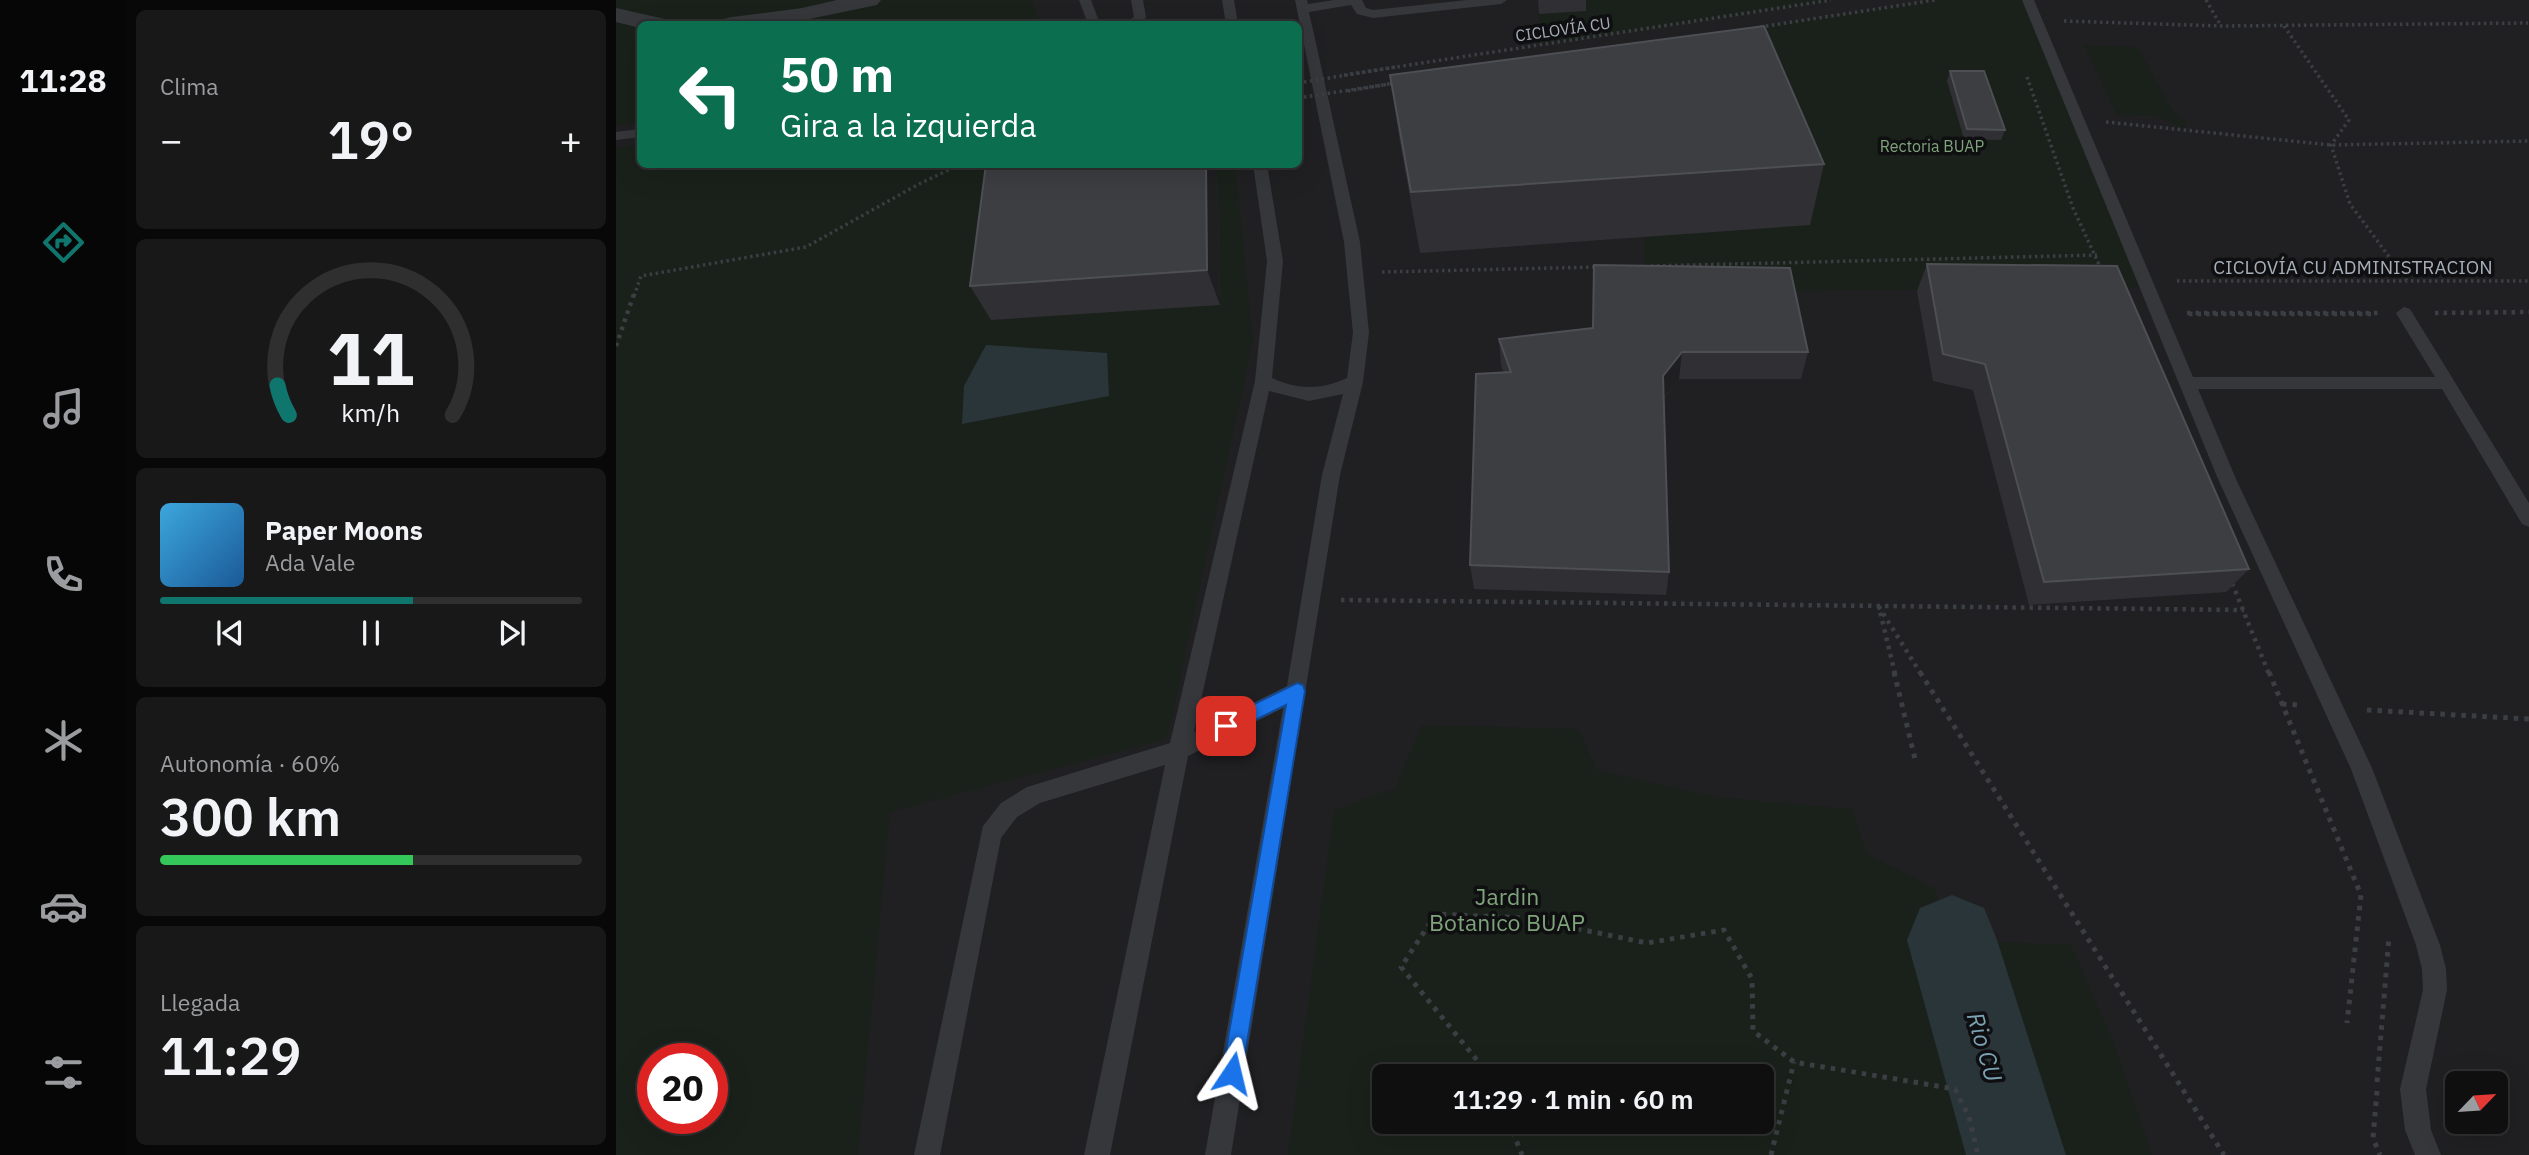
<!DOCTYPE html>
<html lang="es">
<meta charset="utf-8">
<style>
body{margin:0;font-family:"IBM Plex Sans",sans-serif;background:#181819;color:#f1f3f6;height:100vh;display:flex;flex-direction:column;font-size:26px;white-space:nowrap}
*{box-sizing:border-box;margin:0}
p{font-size:23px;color:#9b9c9f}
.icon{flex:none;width:38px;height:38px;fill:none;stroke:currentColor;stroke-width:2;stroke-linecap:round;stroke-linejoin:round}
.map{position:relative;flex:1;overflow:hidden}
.panel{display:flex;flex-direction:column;gap:10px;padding:10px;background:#080809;width:490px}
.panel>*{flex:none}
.guide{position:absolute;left:21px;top:21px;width:665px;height:147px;border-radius:10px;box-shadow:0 7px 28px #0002,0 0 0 2px #2f2f30;background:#0b6e4f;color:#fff;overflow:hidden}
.needle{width:46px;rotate:65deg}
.buttons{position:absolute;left:1829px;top:1071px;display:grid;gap:14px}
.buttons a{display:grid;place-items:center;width:63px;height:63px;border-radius:10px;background:#0f0f10;box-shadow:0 7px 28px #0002,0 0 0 2px #2f2f30;font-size:35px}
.speed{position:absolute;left:21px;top:1043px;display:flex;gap:14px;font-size:35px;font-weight:700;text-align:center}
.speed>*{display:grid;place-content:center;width:91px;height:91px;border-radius:50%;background:#0f0f10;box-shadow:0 7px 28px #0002,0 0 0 2px #2f2f30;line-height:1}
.speed .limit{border:10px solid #d22;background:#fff;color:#111}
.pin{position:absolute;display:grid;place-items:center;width:60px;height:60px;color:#fff;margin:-30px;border-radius:14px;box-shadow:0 4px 10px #0006}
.me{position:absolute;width:77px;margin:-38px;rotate:10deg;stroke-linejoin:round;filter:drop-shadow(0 0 5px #0008)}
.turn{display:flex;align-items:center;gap:24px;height:147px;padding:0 28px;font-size:32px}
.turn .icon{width:91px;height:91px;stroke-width:2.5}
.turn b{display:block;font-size:49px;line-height:60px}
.big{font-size:52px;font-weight:600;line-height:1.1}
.panel .tile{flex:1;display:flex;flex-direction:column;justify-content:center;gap:10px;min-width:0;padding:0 24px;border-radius:10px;background:#181819}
.panel .dial{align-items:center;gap:0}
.dial svg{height:182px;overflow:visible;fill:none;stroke:#2f2f30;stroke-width:7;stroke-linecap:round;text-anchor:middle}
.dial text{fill:#f1f3f6;stroke:none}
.song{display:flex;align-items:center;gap:21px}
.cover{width:84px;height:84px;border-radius:10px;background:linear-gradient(135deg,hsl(200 70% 55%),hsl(210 70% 35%))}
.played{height:7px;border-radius:4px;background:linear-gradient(90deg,#0f766e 60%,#2f2f30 60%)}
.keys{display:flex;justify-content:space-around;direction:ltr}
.heat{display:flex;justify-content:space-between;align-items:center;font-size:38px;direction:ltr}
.charge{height:10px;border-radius:5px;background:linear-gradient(90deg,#34c759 60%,#2f2f30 0)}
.trip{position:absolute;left:756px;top:1064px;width:402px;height:70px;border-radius:10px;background:#0f0f10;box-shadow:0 7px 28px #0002,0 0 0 2px #2f2f30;font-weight:600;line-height:70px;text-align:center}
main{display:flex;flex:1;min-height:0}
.tab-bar{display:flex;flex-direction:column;width:126px;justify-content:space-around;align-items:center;background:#060606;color:#9b9c9f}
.tab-bar .icon{width:49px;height:49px}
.tab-bar .selected{color:#0f766e}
.tab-bar b{font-size:32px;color:#f1f3f6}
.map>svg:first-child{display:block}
</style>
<main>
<nav class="tab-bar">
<b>11:28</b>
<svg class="icon selected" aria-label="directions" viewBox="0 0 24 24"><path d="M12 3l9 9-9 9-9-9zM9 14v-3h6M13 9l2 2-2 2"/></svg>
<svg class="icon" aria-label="music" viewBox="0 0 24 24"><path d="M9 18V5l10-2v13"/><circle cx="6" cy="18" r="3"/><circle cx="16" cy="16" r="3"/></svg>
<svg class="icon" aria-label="phone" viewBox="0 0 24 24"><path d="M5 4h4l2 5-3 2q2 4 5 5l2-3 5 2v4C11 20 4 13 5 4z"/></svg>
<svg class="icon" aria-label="climate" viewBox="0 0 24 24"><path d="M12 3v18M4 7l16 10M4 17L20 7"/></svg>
<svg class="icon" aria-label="car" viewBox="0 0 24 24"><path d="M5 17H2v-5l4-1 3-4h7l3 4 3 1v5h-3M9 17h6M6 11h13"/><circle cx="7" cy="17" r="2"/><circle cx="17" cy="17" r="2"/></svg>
<svg class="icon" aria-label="filters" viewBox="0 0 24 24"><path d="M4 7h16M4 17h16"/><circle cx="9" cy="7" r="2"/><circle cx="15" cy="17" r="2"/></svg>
</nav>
<section class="panel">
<div class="tile"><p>Clima</p>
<div class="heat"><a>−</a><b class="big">19°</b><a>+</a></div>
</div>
<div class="tile dial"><svg viewBox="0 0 100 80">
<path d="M14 69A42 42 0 1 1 86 69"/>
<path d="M14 69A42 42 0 0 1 9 56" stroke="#0f766e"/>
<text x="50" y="56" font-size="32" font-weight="700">11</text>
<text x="50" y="72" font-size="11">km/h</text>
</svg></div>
<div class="tile">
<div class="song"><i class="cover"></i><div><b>Paper Moons</b><p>Ada Vale</p></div></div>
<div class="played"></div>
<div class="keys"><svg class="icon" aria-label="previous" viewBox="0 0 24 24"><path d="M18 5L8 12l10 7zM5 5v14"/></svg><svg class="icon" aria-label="pause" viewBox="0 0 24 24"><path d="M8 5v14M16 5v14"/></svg><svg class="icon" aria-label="next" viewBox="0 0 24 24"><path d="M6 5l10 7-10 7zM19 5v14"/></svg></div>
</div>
<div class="tile"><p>Autonomía · 60%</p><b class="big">300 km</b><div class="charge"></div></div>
<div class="tile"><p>Llegada</p><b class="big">11:29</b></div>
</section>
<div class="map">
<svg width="1913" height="1155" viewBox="0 0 1913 1155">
<rect width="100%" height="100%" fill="#141416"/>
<path fill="#202023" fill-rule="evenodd" d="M0 0H1913V1155H0ZM24 24H682V164H24ZM37 1059H96V1118H37ZM768 1076H1146V1122H768ZM1841 1083H1880V1122H1841Z"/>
<path fill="#1a211a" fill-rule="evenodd" d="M0 0H416L424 24H24V123L0 126Z
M969 0H1222L925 45 923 14 969 11Z
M1318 0H1412L1529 287 1031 293 1016 47Z
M1468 45 1522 47 1559 115 1571 122 1567 128 1539 116 1501 115Z
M24 144V164L619 165 637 341 551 739 274 812 242 1155H0V148ZM37 1059H96V1118H37Z
M806 725 962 729 981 770 1100 797 1236 809 1251 854 1319 889 1337 940 1455 945 1499 1046 1536 1155H672L718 810 779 788ZM768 1076H1146V1122H768Z"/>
<path fill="#2a353a" d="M370 345 491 353 493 396 346 424 348 386Z"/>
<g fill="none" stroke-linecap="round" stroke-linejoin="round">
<path fill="#2a353a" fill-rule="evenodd" d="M1336 895 1368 908 1381 940 1450 1155H1350L1291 940 1304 908Z"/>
<path stroke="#3b3e42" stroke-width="3.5" stroke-dasharray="2.5 3.5" stroke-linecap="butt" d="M1590 0 1605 26
M1448 21 1605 26 1912 23
M1668 26 1733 120 1715 145 1734 204 1791 281
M1144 27 1319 0
M728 75 1215 0
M1411 77 1457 208 1486 271
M732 91 779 83
M1490 122 1715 145 1913 141
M1035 266 1481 255
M766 272 981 267
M1561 281H1913
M18 296 25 276 190 247 303 184 345 164"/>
<path stroke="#3b3e42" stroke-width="4.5" stroke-dasharray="3.5 5" stroke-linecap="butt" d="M1571 313H1762
M1819 313 1913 312
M1573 314H1760
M0 346 18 294
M1616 583 1653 674
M725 600 1628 610
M1279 674 1263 607 1305 674"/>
<path stroke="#3b3e42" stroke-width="5" stroke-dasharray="4.5 6" stroke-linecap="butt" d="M1278 672 1300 763
M1304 672 1608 1155
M1653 672 1745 895 1731 1023
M1666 704 1683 705
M1751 710 1913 719
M874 1076 785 967 820 914 909 918 1031 943 1108 930 1136 979 1137 1031 1178 1062 1339 1089 1353 1117 1362 1155
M1761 1082 1773 937
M1761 1091 1757 1138 1764 1155
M893 1122 906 1155
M1155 1155 1178 1062"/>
<path fill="#35373b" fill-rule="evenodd" d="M463 0H475L484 24H472Z
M515 0H527L530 17 526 24H507L518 17Z
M606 0H618L622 24H610Z
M679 0H691L692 4 718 0H746L750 8 757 10 851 0H891L885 4 757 18 741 14 735 5 693 12 744 242 753 333 747 382 724 475 615 1155H589L667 708 572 756 494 1155H468L549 765 424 803 401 817 385 838 324 1155H298L367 826 385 803 411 787 554 743 639 381 651 261 637 164H651L667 261 656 378C682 390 705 390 731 378L737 333 728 242ZM653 391 693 401 727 394 706 475 671 686 578 732Z
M1406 0H1418L1577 377H1819L1780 313 1788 307 1794 309 1913 503V527L1906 524 1826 389H1582L1620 479 1756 768 1824 945 1830 969 1831 990 1810 1089 1815 1130 1825 1155H1799L1789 1130 1784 1089 1807 990 1806 969 1800 945 1735 769 1602 479Z
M24 129V137L0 140V132Z"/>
<path fill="#35373b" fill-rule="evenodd" d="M221 0H265L261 5 169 24H104L107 19 116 17 186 8Z
M0 8 49 19 52 24H24V28L0 22Z"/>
<path stroke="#3b3e42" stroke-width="3.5" stroke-dasharray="2.5 3.5" stroke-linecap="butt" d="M682 83 780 67
M682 98 779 83"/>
</g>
<path fill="#303034" d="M922 0H970V11L923 14Z
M1334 71 1389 130 1385 140 1348 139 1331 81Z
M774 75 1208 164 1194 225 804 253 783 136Z
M601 164 604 305 375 320 354 286Z
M1311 264 1633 569 1610 592 1413 605 1357 390 1317 381 1301 291Z
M977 328 1192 352 1185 379H1063L1048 398 1053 572 1050 595 858 589 854 565 888 373 885 366 883 339Z"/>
<path fill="#1f1f22" d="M590 164H601L604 305 591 270Z
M1066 352 1063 379 1044 402 1047 376Z"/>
<path fill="#3c3e42" stroke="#4d4f54" stroke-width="2" d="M1148 26 1208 164 795 192 774 75Z
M1334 71H1368L1389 130 1351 129Z
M370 164H590L591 270 354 286Z
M1311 264 1501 266 1633 569 1428 582 1369 364 1327 354Z
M978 265 1174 268 1192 352H1066L1047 376 1053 572 854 565 860 374 895 372 883 339 977 328Z"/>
<path fill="#1a73e8" stroke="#114b97" stroke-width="2" d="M681 683 687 685 689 691 626 1073 623 1080 616 1083 609 1080 606 1073 670 705 610 734 604 732 601 726 604 721Z"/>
<g text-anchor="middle" stroke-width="7" stroke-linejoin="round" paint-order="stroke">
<g font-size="16" fill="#a5adb7" stroke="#0f0f11">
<text transform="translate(947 29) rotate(-8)" y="6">CICLOVÍA CU</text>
</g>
<g font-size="16" fill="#7fa37b" stroke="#0f0f11">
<text x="1316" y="152">Rectoria BUAP</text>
</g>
<g font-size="19" fill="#a5adb7" stroke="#0f0f11">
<text x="1737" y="274">CICLOVÍA CU ADMINISTRACION</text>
</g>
<g font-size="23" fill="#7fa37b" stroke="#0f0f11">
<text x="891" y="905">Jardin<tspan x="891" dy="26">Botanico BUAP</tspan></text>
</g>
<g font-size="24" font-style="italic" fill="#7aa2b3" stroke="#0f0f11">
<text transform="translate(1368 1047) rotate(74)" y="8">Rio CU</text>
</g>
</g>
</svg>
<div class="buttons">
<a><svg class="needle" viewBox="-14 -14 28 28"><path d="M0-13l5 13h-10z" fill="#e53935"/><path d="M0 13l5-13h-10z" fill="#9b9c9f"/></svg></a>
</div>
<div class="speed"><div class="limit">20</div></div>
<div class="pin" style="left:610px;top:726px;background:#d93025"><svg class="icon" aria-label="arrive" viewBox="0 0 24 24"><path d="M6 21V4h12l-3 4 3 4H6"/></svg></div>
<svg class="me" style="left:616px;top:1073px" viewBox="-20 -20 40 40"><path d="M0-17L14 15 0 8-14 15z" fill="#1a73e8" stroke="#fff" stroke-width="4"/></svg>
<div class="trip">11:29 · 1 min · 60 m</div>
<div class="guide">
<div class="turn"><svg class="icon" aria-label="left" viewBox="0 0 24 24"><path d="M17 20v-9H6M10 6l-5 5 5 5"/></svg><div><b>50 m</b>Gira a la izquierda</div></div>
</div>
</div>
</main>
